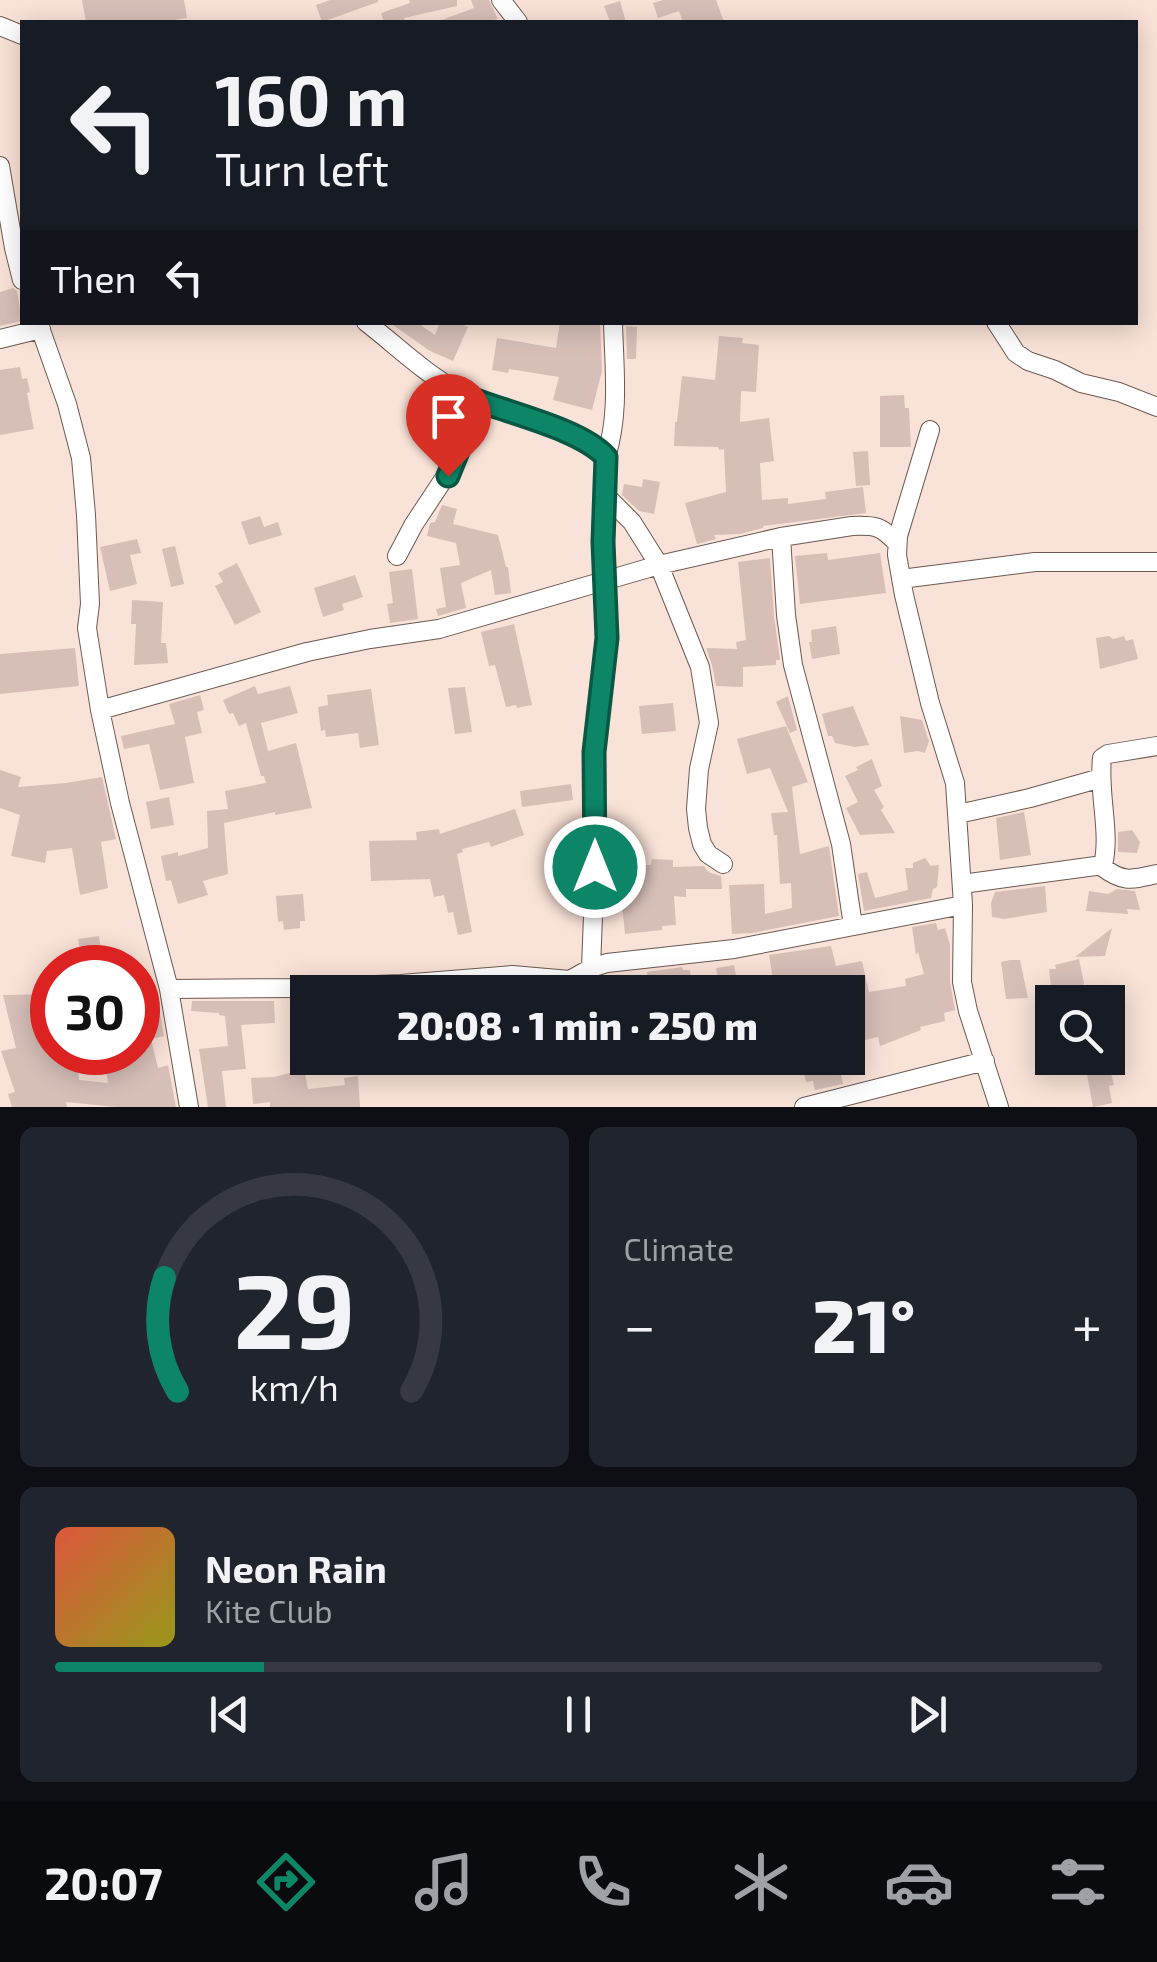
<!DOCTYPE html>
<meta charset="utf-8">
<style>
body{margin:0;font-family:"Exo 2",sans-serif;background:#20242c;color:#f1f3f6;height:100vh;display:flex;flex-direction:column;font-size:38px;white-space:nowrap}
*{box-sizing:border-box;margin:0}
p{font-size:32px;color:#9ea1a6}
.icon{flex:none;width:55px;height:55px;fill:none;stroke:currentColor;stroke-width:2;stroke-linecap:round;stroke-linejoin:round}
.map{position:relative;height:1107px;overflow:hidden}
.details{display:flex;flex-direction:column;gap:20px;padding:20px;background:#0d0f14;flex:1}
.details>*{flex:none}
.guide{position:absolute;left:20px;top:20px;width:1118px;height:305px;border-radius:0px;box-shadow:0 5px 25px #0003;background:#171b24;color:#f1f3f6;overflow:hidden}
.controls{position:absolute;left:1035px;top:985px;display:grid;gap:20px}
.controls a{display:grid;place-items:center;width:90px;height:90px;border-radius:0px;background:#171b24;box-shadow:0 5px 25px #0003;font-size:50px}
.speed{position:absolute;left:30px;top:945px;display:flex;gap:20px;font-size:50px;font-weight:700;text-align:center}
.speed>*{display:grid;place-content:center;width:130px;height:130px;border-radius:50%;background:#171b24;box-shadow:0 5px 25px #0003;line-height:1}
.speed .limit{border:15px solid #d22;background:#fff;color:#111}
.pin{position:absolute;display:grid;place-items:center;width:85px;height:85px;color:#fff;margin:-102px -42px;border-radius:50% 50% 50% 0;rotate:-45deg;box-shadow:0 0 10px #0007}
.pin .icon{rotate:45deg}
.me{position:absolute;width:110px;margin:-55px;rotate:0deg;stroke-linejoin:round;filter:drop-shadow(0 0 8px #0008)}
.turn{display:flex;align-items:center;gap:35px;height:210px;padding:0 30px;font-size:45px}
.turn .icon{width:130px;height:130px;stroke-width:2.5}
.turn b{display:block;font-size:70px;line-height:85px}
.then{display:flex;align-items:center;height:95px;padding:0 30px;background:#0003;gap:20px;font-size:38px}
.big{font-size:75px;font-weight:800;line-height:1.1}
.details .widget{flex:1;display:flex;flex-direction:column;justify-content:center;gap:15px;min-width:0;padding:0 35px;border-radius:15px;background:#20242c}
.details .dial{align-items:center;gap:0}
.dial svg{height:260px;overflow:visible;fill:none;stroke:#363941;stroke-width:7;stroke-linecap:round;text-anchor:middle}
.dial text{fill:#f1f3f6;stroke:none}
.song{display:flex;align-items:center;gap:30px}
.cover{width:120px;height:120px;border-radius:15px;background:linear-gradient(135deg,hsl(10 70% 55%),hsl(60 70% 35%))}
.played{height:10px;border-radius:5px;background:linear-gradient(90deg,#0c8667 20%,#363941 20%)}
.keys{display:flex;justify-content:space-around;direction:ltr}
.heat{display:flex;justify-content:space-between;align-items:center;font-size:55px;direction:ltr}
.details .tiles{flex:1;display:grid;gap:20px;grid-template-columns:1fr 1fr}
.widget:last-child{grid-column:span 2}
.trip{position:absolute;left:290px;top:975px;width:575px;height:100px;border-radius:0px;background:#171b24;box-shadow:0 5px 25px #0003;font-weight:800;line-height:100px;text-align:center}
.dock{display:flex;height:160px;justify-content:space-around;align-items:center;background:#090b0e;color:#9ea1a6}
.dock .icon{width:70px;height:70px}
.dock .current{color:#0c8667}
.dock b{font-size:45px;color:#f1f3f6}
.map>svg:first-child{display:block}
</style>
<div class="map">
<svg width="1157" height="1107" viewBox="0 0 1157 1107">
<rect width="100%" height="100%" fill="#f9e2d7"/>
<path fill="#d7bfb8" d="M82 0H184L187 18 162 22H86Z
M330 0H378V2L322 22 316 5Z
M409 0H457V6L404 18 406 22H384L381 13 410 3Z
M471 0H489L498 19 487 22H440L439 21 474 8Z
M663 0H716L724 22H683L679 11 658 18 653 3Z
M620 1 626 22H610L604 6Z
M13 288 17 291 22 321 0 326V292Z
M389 322H416L435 335 440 322H457L468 327 453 361 430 351Z
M560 322H600L602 371 592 410 553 400 559 377 509 369 508 373 492 370 497 338 556 348Z
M626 326 637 327 636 359H627Z
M719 336 743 338 742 343 759 345 756 392 741 391 740 422 769 418 774 461 760 463 762 500 788 498V504L826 499 825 492 863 487 866 513 763 526V528L740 534 714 535 716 539 697 544 685 503 726 492 724 449 719 450 718 447 674 446 675 422H677L682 376 715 380Z
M20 367 22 379 27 378 30 392 27 393 34 429 0 435V370Z
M904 395 905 408H909L911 447H880V396Z
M868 451 870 485 856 486 853 452Z
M643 479 660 482 654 514 639 511 622 495 624 484 642 487Z
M442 505 457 509 453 524 498 535 506 567H508L511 593 495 595 491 570 461 583 466 608 438 616 436 609 446 607 440 568 460 565 456 543 427 536 430 523 435 522Z
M260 516 264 527 278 522 282 535 249 545 241 522Z
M137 539 141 553 130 555 137 584 110 591 100 547Z
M175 546 184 584 171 587 162 549Z
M827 553 828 560 880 553 886 593 800 604 795 556Z
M770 558 774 616 780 660H776V665L743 667V687L716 686 712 665 706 648 737 649 736 642 746 640 738 562Z
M237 563 261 612 235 625 215 586 223 582 218 573Z
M412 569 418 619 390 623 387 604 393 603 389 572Z
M355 575 363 597 342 604 344 610 323 617 314 588Z
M132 600 163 602 161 643H166L168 663 134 665 136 624H131Z
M514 624 532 705 517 708 516 705 506 707 495 665 489 666 481 632Z
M836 626 840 654 812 659 809 642H812L811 630Z
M1109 636 1113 639 1124 636 1126 641 1133 639 1138 659 1100 669 1096 638Z
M75 648 79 686 0 694V654Z
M255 686 258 694 290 686 298 713 261 723 268 751 296 743 312 808 275 815V812L224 823 228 874 203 881 208 895 178 904 171 880 166 881 161 856 178 852V856L208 848 207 811 228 809 225 791 266 783 264 776H261L246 723 239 726 233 713 229 714 223 700Z
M465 687 472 732 455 734 448 688Z
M371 689 379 745 360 748 358 733 326 737 325 730 321 731 318 707 328 705 327 695Z
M200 695 204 710 197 712 202 733 185 737 194 783 160 790 149 744 124 749 121 736 175 724 169 704Z
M788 696 797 730 790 733 776 702Z
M673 703 676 731 642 734 639 706Z
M853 706 869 745 855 747 835 743 832 736H828L822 714Z
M900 716 922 720 929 741 925 753 918 751 904 753Z
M786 726 808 782 792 787 800 854 829 846 839 916 752 933 732 934 729 885 764 884 765 914 792 908 791 883 780 884 777 835H774L771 813 788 812 770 768 747 774 737 739Z
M872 759 882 786 874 790 884 807 881 810 895 833 860 835 846 808 858 802 845 776 858 770 856 767Z
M0 770 21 777 18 787 66 783 102 777 116 839 101 842 108 888 80 895 72 848 47 851 45 863 11 856 20 815 0 808Z
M571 784 573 800 522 807 520 791Z
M169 797 174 825 151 829 146 802Z
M515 809 524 835 491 847 489 842 462 849 463 852 457 854 472 932 458 935 453 912 448 913 444 895 434 897 430 879 371 881 369 841 417 840 416 832 439 829 440 834Z
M1024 812 1031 855 1000 860 996 818Z
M1132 830 1140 842 1137 853 1118 852V832Z
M925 858 931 866 939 865 937 887 933 889 931 898 864 911 858 874 867 872 875 898 908 890 905 868H913V863Z
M652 859 673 860V867L704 866 708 872 721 876 722 889H686V897L674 896 676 925 662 926V930L625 934 620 884H612V865H651Z
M579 862 581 898 558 900 555 864Z
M1045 886 1047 912 1004 919 992 917 991 903 995 892Z
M1117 889 1135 891 1140 910 1127 909 1128 914 1086 911 1089 891 1108 894Z
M303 894 305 921H300V928L284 930 283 921 278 922 276 896Z
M936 923 938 930 945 928 950 945V982L955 1010 944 1013 945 1021 920 1027 921 1030 880 1046 878 1037 848 1044V992H775L769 955 831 946 836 966 862 961 869 992 906 986 905 979 924 974 918 952 916 955 912 927Z
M1112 928 1105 956 1075 957Z
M99 936 103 967H83L78 939Z
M1079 959 1084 983 1081 990H1077L1076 995 1052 996 1049 969H1056L1055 965Z
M1010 960H1020L1028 998 1006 999 1001 962Z
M734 965 739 991 720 992 716 968Z
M682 967 683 970H690L692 983 687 984 688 990 650 992 647 972Z
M138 984 155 985 164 1036 151 1039 158 1068 168 1065 176 1107H116L66 1102 67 1107H12L8 1094 15 1092 1 1051 16 1048 3 995 52 994V1052H77L79 1080 108 1083 103 1052H140L138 1034Z
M192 1001H274L275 1023 241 1025 246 1069 222 1071 226 1107H208L199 1049 228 1046 225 1016 219 1015V1013L191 1011Z
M809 1058H837L843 1084 815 1090 813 1081 806 1082 802 1065 810 1063Z
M1084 1058H1107L1114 1085 1109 1086 1112 1103 1093 1107Z
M304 1069 308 1089 345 1085 344 1078 358 1076 360 1107H270V1102L253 1104 251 1078 274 1077Z"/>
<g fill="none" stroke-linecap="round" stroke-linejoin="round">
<g stroke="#6d5950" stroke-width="20">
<path id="minor" d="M501 0 518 22
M0 26 22 35
M0 166 14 248 22 280
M38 322 67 404 81 458 86 515 90 604 87 628 100 710 120 803 169 989 189 1107
M366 322C397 346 424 373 459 392 498 413 578 427 606 457L603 542 607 638 594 752 596 837 591 968
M996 322 1016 353 1028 361 1055 370 1081 383 1119 392 1157 407
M0 339 41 329
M930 430 898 536 897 555 904 595 930 703 955 783 963 905 962 982 968 1011 999 1107
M606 457C620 413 614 367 613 322
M606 496 632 522 659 565 700 667 709 723 699 769 696 809 698 828 702 844 708 854 723 864
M781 537 786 615 793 665 841 844 853 926
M397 556 414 524 455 462 463 439 471 398
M901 579 1035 562H1157
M100 710 307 652 370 639 439 629 659 565 781 537 852 526C876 525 881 526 897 543
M958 814 1030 798 1101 778
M1101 866C1123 883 1131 880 1157 874
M962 884 1103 865C1111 833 1098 793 1102 758L1108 754 1157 746
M169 989 294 988 401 984 512 975 570 980 591 968 607 963 734 949 963 905
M804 1107 985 1061"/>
</g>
<use href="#minor" stroke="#fff" stroke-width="18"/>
</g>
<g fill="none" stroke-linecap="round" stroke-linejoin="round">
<g stroke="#085743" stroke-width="25">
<path id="route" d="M448 476 463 439 471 398C508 413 581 429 606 457L603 542 607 638 594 752 595 867"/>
</g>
<use href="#route" stroke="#0c8667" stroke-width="18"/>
</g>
</svg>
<div class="controls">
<a><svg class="icon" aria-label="search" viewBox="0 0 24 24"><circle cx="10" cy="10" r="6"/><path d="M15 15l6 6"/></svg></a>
</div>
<div class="speed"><div class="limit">30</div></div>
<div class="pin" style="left:448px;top:476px;background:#d93025"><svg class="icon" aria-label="arrive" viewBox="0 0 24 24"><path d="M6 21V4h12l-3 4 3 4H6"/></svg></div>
<svg class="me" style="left:595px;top:867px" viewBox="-20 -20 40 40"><circle r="17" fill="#0c8667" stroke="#fff" stroke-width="3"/><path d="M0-11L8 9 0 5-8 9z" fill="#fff"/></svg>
<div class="trip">20:08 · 1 min · 250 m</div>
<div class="guide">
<div class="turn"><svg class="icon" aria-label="left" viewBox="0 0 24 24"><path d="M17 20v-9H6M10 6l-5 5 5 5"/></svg><div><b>160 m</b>Turn left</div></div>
<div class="then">Then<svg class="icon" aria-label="left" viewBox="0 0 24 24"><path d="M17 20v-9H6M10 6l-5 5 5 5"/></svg></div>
</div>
</div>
<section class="details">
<div class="tiles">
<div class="widget dial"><svg viewBox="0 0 100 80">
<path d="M14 69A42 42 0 1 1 86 69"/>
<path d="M14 69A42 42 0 0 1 10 34" stroke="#0c8667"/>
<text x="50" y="56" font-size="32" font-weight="700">29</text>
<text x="50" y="72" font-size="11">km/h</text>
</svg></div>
<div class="widget"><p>Climate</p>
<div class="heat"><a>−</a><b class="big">21°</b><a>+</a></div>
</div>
<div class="widget">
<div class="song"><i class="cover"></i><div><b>Neon Rain</b><p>Kite Club</p></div></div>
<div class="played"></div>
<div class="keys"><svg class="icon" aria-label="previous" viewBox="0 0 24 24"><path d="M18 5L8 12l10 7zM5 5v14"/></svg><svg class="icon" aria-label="pause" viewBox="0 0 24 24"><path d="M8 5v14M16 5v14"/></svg><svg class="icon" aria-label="next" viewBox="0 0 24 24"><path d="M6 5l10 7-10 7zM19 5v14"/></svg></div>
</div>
</div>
</section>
<nav class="dock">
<b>20:07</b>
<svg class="icon current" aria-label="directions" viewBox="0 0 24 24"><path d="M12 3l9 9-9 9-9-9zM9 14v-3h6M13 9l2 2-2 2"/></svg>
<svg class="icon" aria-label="music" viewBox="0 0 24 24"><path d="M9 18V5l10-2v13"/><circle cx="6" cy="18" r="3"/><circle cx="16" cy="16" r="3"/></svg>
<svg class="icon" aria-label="phone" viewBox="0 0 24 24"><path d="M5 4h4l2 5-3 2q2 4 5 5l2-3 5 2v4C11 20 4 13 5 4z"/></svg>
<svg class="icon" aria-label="climate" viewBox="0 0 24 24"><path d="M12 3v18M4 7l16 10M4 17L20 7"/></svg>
<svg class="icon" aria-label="car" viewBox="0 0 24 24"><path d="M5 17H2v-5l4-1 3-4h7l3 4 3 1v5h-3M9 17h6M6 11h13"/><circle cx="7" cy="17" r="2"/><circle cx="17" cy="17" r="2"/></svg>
<svg class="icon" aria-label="filters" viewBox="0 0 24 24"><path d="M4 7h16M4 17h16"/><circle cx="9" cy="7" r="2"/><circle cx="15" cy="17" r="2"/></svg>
</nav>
